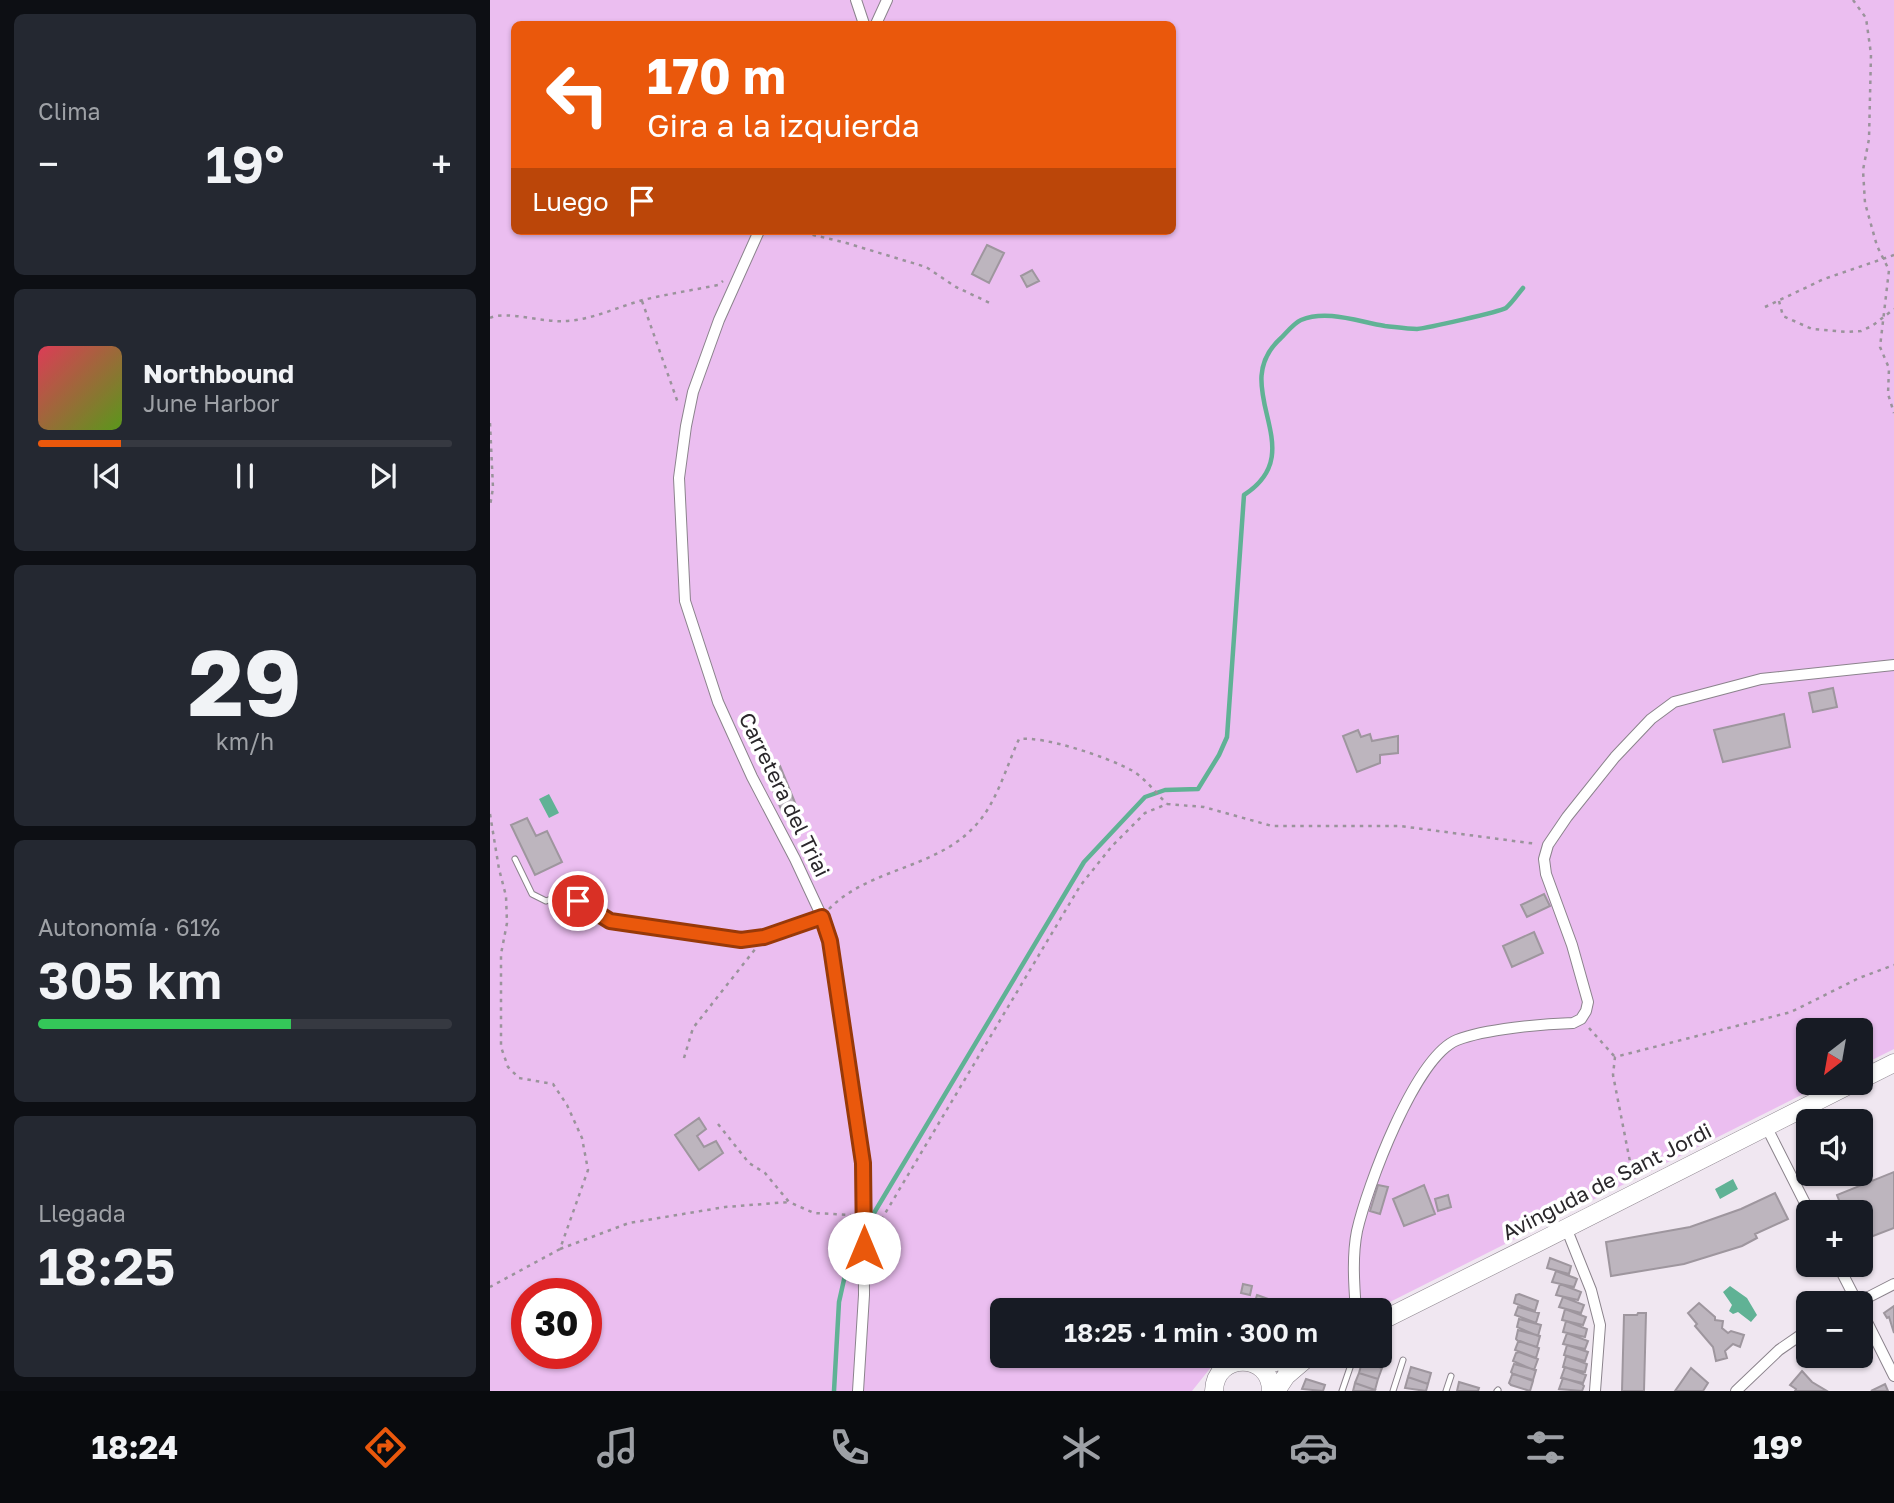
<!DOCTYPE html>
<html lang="es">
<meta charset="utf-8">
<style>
body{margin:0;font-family:"Golos Text",sans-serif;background:#242831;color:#f1f3f6;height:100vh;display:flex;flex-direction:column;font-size:26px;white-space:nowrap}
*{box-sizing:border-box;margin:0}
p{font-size:23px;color:#9ea1a6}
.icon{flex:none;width:38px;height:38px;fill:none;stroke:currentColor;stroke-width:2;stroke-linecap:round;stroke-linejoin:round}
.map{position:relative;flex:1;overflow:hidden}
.side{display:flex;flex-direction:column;gap:14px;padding:14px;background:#0d0f14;width:490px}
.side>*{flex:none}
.hud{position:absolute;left:21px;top:21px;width:665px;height:214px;border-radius:10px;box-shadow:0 2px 5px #0004;background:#ea580c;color:#fff;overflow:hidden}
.needle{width:46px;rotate:211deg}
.buttons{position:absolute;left:1306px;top:1018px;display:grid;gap:14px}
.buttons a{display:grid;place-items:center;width:77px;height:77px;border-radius:10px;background:#171b24;box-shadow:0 2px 5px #0004;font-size:35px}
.speed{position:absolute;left:21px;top:1278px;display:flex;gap:14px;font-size:35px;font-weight:700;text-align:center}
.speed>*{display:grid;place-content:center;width:91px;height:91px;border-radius:50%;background:#171b24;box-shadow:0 2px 5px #0004;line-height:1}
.speed .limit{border:10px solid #d22;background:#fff;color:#111}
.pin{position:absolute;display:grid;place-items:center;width:60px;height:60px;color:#fff;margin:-30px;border:4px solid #fff;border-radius:50%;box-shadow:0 2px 7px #0007}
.me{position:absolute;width:77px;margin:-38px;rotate:0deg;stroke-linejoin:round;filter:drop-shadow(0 0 5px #0008)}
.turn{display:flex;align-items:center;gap:24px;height:147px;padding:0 21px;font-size:32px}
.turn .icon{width:91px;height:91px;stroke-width:2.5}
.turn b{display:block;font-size:49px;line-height:60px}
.then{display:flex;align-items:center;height:66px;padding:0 21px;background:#0003;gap:14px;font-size:26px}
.big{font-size:52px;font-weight:600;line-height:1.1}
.side .tile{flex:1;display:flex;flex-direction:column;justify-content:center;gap:10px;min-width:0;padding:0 24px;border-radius:10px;background:#242831}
.side .dial{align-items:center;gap:0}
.dial b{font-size:91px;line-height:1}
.song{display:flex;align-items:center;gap:21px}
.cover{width:84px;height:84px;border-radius:10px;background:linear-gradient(135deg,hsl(350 70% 55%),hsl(90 70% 35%))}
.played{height:7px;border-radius:4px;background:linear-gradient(90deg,#ea580c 20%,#363941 20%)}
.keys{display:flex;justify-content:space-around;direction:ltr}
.heat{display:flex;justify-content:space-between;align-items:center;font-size:38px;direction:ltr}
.charge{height:10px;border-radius:5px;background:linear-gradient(90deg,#34c759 61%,#363941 0)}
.trip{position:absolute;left:500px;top:1298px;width:402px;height:70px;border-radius:10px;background:#171b24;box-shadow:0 2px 5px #0004;font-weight:600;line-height:70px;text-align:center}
.dock{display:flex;height:112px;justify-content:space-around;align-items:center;background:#090b0e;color:#9ea1a6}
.dock .icon{width:49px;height:49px}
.dock .active{color:#ea580c}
.dock b{font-size:32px;color:#f1f3f6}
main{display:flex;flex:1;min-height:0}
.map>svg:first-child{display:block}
</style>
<main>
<section class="side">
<div class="tile"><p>Clima</p>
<div class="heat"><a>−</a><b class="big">19°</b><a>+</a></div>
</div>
<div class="tile">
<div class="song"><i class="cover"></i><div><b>Northbound</b><p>June Harbor</p></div></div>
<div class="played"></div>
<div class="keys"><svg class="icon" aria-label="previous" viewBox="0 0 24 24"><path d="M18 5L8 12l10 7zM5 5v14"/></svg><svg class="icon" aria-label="pause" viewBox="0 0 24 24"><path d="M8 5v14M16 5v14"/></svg><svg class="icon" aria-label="next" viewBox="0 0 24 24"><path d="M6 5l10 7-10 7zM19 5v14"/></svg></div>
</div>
<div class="tile dial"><b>29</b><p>km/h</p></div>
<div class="tile"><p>Autonomía · 61%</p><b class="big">305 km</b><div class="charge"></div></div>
<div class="tile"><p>Llegada</p><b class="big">18:25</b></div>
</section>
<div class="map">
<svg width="1404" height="1391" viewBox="0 0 1404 1391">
<rect width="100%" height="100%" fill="#f0e7f1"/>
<path fill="#ebbef0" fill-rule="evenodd" d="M0 0H1404V1049L1370 1066V1031H1318V1083H1335L882 1311H513V1356H730L702 1391H0ZM24 24H682V231H24ZM37 1293H96V1353H37Z"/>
<path fill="#60b295" d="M59 794 69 813 59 818 49 799Z
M1243 1179 1248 1189 1230 1199 1225 1189Z
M1240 1286 1257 1298 1267 1315 1261 1322 1248 1312 1243 1314 1239 1311 1242 1305 1233 1292Z"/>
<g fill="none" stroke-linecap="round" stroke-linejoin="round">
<path stroke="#60b295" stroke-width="4.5" d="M344 1391 349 1302 366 1226 384 1213 594 862 655 797 675 790 708 789 729 755 737 737 754 495C824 450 735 388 791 338 796 333 804 323 811 320 837 309 869 322 895 326 905 327 917 329 927 329 937 328 1009 312 1016 308 1022 303 1028 294 1033 288"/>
</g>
<path fill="#bdb5be" stroke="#9e969e" stroke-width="2" d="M497 245 514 253 499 283 482 274Z
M542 270 549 281 537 287 531 276Z
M1343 688 1347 707 1323 712 1319 693Z
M1294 714 1300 747 1233 762 1224 730Z
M868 730 871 737 880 734 882 741 908 736V753L890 755V763L867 772 853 736Z
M290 766 308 810 294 816 275 772Z
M37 818 46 836 57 831 72 862 45 875 21 825Z
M1054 894 1060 906 1037 917 1031 905Z
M1044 932 1053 953 1022 967 1013 946Z
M209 1118 216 1129 207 1136 214 1147 226 1141 233 1153 209 1170 185 1135Z
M1404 1172V1228L1370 1241V1213H1354L1347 1195Z
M888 1185 898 1187 890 1214 880 1211Z
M934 1185 945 1214 914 1226 903 1199Z
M1285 1193 1298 1219 1265 1234 1267 1238 1252 1246 1194 1264 1121 1276 1116 1242 1200 1227 1251 1209Z
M958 1195 961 1207 948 1211 945 1199Z
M1060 1258 1081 1266 1079 1274 1057 1268Z
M1066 1271 1085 1278 1087 1279 1084 1287 1062 1282Z
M753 1284 762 1286 760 1295 751 1293Z
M1070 1284 1091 1292 1088 1300 1066 1295Z
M1029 1294 1048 1301 1045 1311 1024 1303 1026 1295Z
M767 1295 781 1300 776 1311H762Z
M1073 1297 1094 1305 1091 1313 1069 1307Z
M1209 1303 1225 1317V1320L1233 1321 1232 1328 1238 1333 1241 1331 1254 1335 1250 1347 1243 1344 1235 1351 1237 1358 1226 1361 1223 1347 1205 1326 1207 1324 1198 1313Z
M1404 1306V1333L1399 1317 1397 1318 1394 1313Z
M1028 1307 1049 1313 1046 1323 1025 1315Z
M1075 1309 1096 1317 1093 1325 1072 1320Z
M1148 1313H1156L1154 1391H1132L1134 1315H1147Z
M1029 1319 1051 1325 1048 1336 1027 1327Z
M1076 1321 1097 1329 1095 1337 1073 1332Z
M1028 1330 1050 1336 1047 1347 1028 1341 1026 1339Z
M1077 1333 1098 1341 1095 1349 1073 1344Z
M1030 1341 1049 1348 1046 1358 1025 1350 1028 1342Z
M1077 1345 1098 1352 1095 1361 1074 1355Z
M1029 1352 1048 1359 1044 1370 1023 1361 1026 1353Z
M873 1356 895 1358 892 1368 872 1362Z
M1076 1356 1097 1364 1095 1372 1073 1367Z
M872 1362 892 1368 888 1379 869 1373Z
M1024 1364 1046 1370 1043 1380 1023 1374 1021 1372Z
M921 1367 941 1373 938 1384 918 1377Z
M1075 1367 1096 1375 1093 1383 1071 1378Z
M1201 1368 1218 1383 1213 1391H1185Z
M1312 1371 1322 1382 1337 1391H1305L1306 1389 1300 1385Z
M869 1373 888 1379 885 1390 865 1383Z
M1024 1374 1043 1381 1040 1391 1021 1385 1019 1383 1022 1375Z
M918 1377 938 1384 936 1391 915 1388Z
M1073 1378 1092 1384 1094 1386 1092 1391 1069 1389Z
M816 1379 835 1385 833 1391 812 1389Z
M969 1382 989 1388 988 1391H967Z
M865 1383 885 1390 884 1391H863Z
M1395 1384 1398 1391H1381Z"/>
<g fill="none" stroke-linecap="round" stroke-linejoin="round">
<g stroke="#8b838c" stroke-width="7">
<path id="lane" d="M25 859 42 894 56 901 76 893 120 921 251 940 274 937 332 917
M852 1391 864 1356
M903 1391 913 1360
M956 1391 961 1376
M1007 1391 1008 1390"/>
</g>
<g stroke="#8b838c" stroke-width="12">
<path id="street" d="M366 0 374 24
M386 24 397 0
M269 231 229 320 203 392 196 426 189 478 195 601 228 702 262 777 305 859 332 917 339 941 373 1163 374 1295 368 1391
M1276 1126 1320 1213
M1077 1230 1101 1290 1110 1325 1105 1391
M1348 1265 1368 1304
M1365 1304 1404 1284
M1370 1308 1404 1376
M866 1311C864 1285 862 1256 867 1231 877 1187 925 1057 967 1040 995 1029 1052 1024 1083 1023L1091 1019 1096 1011 1098 1002 1082 945 1056 874 1054 859 1058 845 1077 817 1125 757 1161 719 1184 702 1271 679 1404 665
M1246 1391 1289 1350 1318 1330"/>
</g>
<g stroke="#8b838c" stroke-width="19">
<path id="primary" d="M1370 1080 1404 1063
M891 1321C1049 1243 1205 1162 1363 1083
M760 1360 781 1363 815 1356
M724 1391C725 1352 781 1352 781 1391
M786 1391 796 1376 817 1358"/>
</g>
<path stroke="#9a939b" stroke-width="2.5" stroke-dasharray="3.5 5" stroke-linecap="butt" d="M1363 0 1376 18 1381 54 1379 139 1373 170 1375 203 1387 246 1399 270 1390 347 1399 368 1398 394 1404 413
M306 231 353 242 436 267 466 287 502 304
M152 301 188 403
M1289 301 1293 316 1322 329 1357 332 1371 331 1382 326 1404 309
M1275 307 1334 279 1404 255
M0 318C16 310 54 323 75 321 102 320 127 307 153 300 178 294 203 290 228 285L233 281
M0 423 3 488 0 506
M0 814 9 869 16 896 17 923 11 954V1047L18 1067 29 1078 63 1084 77 1105 92 1138 98 1170 70 1249 0 1287
M339 909C379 868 446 869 485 826 507 803 516 767 529 739 555 736 617 757 641 770 654 777 666 793 677 804
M1099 1028 1125 1057
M194 1058 203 1028 266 948
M228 1124 259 1163 275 1173 299 1202 324 1213 361 1215
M1143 1177 1123 1075 1125 1057 1301 1012 1369 978 1404 965
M387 1227 590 886 622 846 655 813 677 804 714 807 782 826H910L1047 844
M70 1249 139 1223 235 1207 299 1202"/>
<use href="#lane" stroke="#fff" stroke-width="5"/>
<use href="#street" stroke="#fff" stroke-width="10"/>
<use href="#primary" stroke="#fff" stroke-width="18"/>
</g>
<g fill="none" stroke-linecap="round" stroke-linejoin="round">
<g stroke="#983908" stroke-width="18">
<path id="route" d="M88 901 120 921 251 940 274 937 332 917 340 941 373 1163 374 1248"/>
</g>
<use href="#route" stroke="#ea580c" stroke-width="12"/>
</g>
<g text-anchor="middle" stroke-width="7" stroke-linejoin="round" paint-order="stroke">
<g font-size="21" fill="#2a272b" stroke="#fff">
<text transform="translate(294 795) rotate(64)" y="7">Carretera del Triai</text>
<text transform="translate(1117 1182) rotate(-27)" y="7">Avinguda de Sant Jordi</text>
</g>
</g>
</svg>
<div class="buttons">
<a><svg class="needle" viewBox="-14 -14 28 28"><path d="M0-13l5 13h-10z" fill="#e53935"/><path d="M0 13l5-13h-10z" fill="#9ea1a6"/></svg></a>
<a><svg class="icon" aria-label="sound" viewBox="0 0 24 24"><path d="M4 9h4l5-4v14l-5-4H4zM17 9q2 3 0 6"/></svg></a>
<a>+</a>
<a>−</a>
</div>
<div class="speed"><div class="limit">30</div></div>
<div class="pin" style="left:88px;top:901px;background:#d93025"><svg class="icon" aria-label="arrive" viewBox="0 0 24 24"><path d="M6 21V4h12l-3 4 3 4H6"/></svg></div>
<svg class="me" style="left:374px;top:1248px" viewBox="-20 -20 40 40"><circle r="19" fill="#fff"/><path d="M0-13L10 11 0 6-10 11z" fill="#ea580c"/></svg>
<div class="trip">18:25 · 1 min · 300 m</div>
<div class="hud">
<div class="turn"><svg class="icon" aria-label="left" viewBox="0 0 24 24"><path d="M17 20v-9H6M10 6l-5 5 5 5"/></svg><div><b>170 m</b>Gira a la izquierda</div></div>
<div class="then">Luego<svg class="icon" aria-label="arrive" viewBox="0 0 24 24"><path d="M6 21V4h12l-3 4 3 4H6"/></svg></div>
</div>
</div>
</main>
<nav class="dock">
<b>18:24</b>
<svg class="icon active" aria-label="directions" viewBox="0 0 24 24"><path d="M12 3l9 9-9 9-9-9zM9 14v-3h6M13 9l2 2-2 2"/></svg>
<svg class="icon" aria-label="music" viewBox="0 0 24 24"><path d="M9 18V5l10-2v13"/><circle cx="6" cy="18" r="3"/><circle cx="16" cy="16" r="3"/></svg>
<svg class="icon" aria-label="phone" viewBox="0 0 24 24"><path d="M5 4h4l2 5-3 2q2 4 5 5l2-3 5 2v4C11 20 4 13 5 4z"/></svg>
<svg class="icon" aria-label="climate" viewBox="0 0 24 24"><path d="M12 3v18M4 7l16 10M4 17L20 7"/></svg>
<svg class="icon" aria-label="car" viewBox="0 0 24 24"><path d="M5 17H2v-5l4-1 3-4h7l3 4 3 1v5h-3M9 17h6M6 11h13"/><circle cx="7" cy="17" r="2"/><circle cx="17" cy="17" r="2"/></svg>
<svg class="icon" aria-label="filters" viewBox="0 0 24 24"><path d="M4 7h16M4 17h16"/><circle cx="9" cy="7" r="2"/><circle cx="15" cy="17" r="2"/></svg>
<b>19°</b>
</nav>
